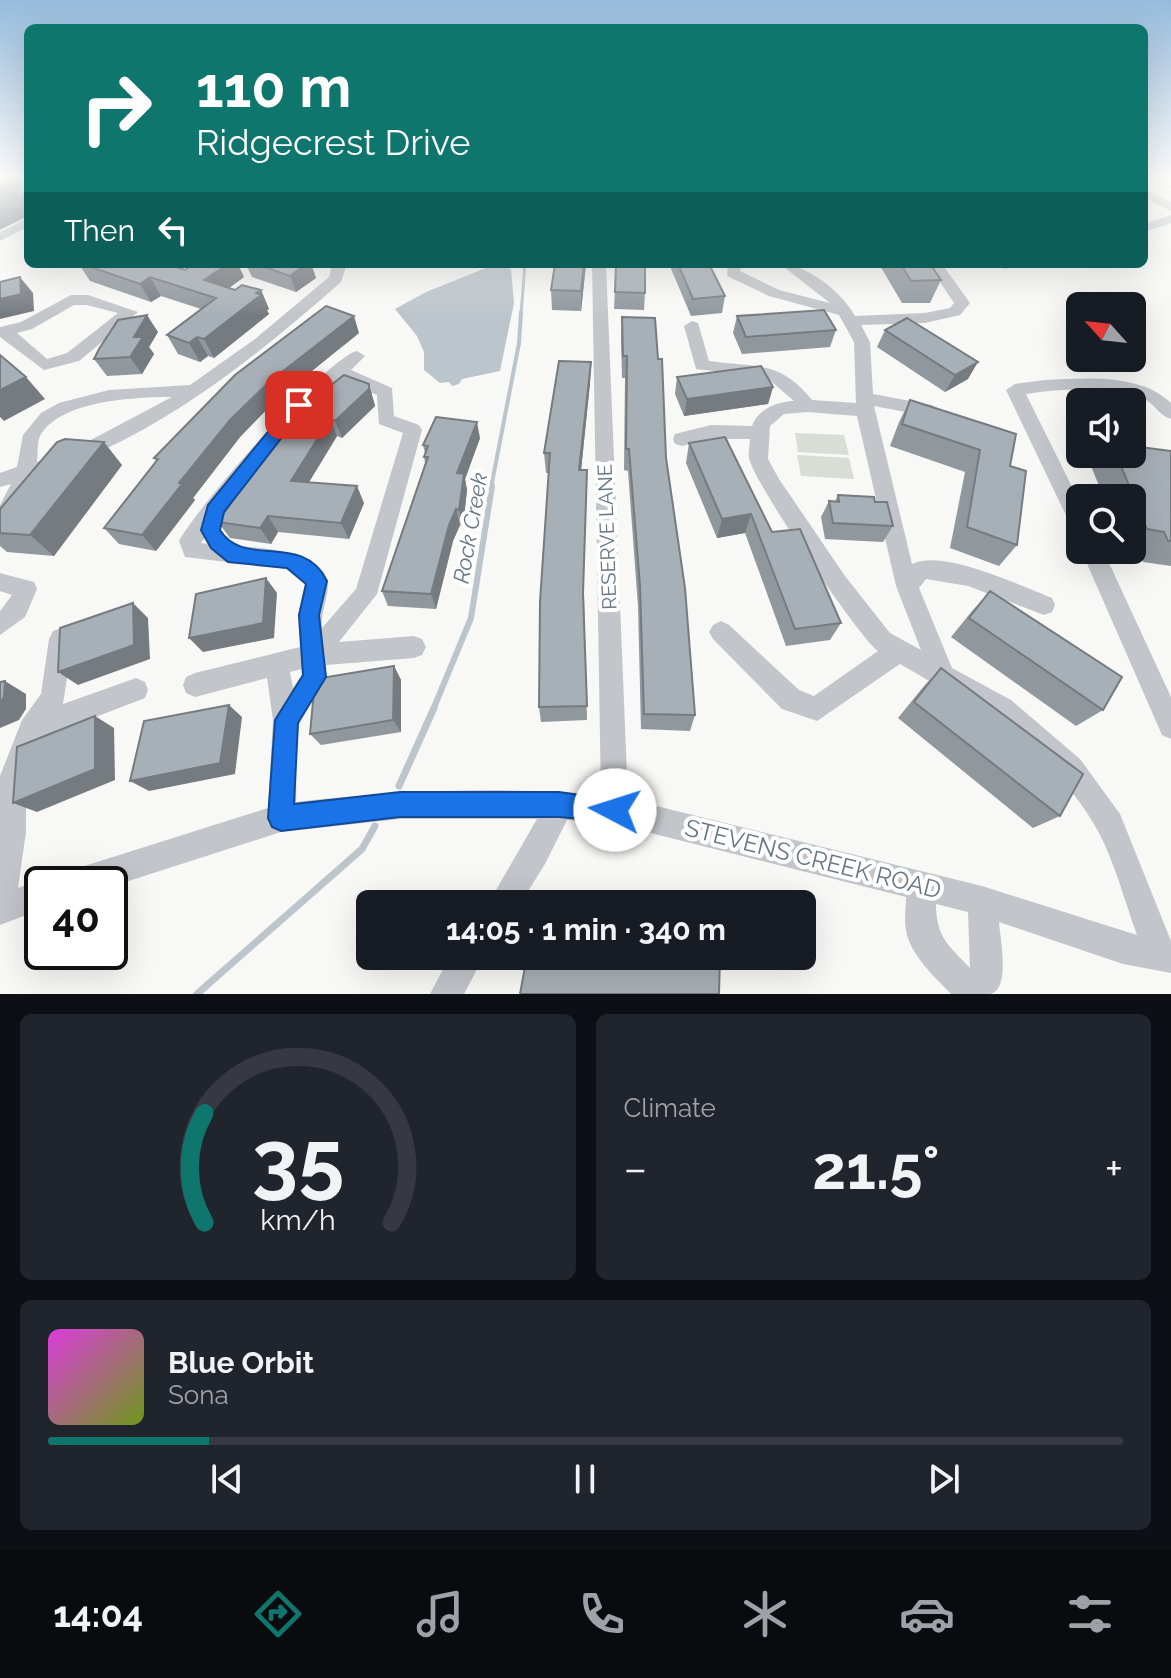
<!DOCTYPE html>
<meta charset="utf-8">
<style>
body{margin:0;font-family:Raleway,sans-serif;background:#20242c;color:#f1f3f6;height:100vh;display:flex;flex-direction:column;font-size:30px;white-space:nowrap}
*{box-sizing:border-box;margin:0}
p{font-size:26px;color:#9ea1a6}
.icon{flex:none;width:44px;height:44px;fill:none;stroke:currentColor;stroke-width:2;stroke-linecap:round;stroke-linejoin:round}
.map{position:relative;height:994px;overflow:hidden}
.details{display:flex;flex-direction:column;gap:20px;padding:20px;background:#0d0f14;flex:1}
.details>*{flex:none}
.banner{position:absolute;left:24px;top:24px;width:1124px;height:244px;border-radius:12px;box-shadow:0 8px 32px #0002;background:#0f766e;color:#fff;overflow:hidden}
.needle{width:52px;rotate:297deg}
.fabs{position:absolute;left:1066px;top:292px;display:grid;gap:16px}
.fabs a{display:grid;place-items:center;width:80px;height:80px;border-radius:12px;background:#171b24;box-shadow:0 8px 32px #0002;font-size:40px}
.speed{position:absolute;left:24px;top:866px;display:flex;gap:16px;font-size:40px;font-weight:700;text-align:center}
.speed>*{display:grid;place-content:center;width:104px;height:104px;border-radius:50%;background:#171b24;box-shadow:0 8px 32px #0002;line-height:1}
.speed .limit{border:4px solid #111;border-radius:12px;background:#fff;color:#111}
.pin{position:absolute;display:grid;place-items:center;width:68px;height:68px;color:#fff;margin:-34px;border-radius:16px;box-shadow:0 4px 12px #0006}
.me{position:absolute;width:88px;margin:-44px;rotate:275deg;stroke-linejoin:round;filter:drop-shadow(0 0 6px #0008)}
.turn{display:flex;align-items:center;gap:28px;height:168px;padding:0 40px;font-size:36px}
.turn .icon{width:104px;height:104px;stroke-width:2.5}
.turn b{display:block;font-size:56px;line-height:68px}
.then{display:flex;align-items:center;height:76px;padding:0 40px;background:#0003;gap:16px;font-size:30px}
.big{font-size:60px;font-weight:700;line-height:1.1}
.details .card{flex:1;display:flex;flex-direction:column;justify-content:center;gap:12px;min-width:0;padding:0 28px;border-radius:12px;background:#20242c}
.details .dial{align-items:center;gap:0}
.dial svg{height:208px;overflow:visible;fill:none;stroke:#363941;stroke-width:7;stroke-linecap:round;text-anchor:middle}
.dial text{fill:#f1f3f6;stroke:none}
.song{display:flex;align-items:center;gap:24px}
.cover{width:96px;height:96px;border-radius:12px;background:linear-gradient(135deg,hsl(300 70% 55%),hsl(80 70% 35%))}
.played{height:8px;border-radius:4px;background:linear-gradient(90deg,#0f766e 15%,#363941 15%)}
.keys{display:flex;justify-content:space-around;direction:ltr}
.heat{display:flex;justify-content:space-between;align-items:center;font-size:44px;direction:ltr}
.details .tiles{flex:1;display:grid;gap:20px;grid-template-columns:1fr 1fr}
.card:last-child{grid-column:span 2}
.trip{position:absolute;left:356px;top:890px;width:460px;height:80px;border-radius:12px;background:#171b24;box-shadow:0 8px 32px #0002;font-weight:700;line-height:80px;text-align:center}
.dock{display:flex;height:128px;justify-content:space-around;align-items:center;background:#090b0e;color:#9ea1a6}
.dock .icon{width:56px;height:56px}
.dock .active{color:#0f766e}
.dock b{font-size:36px;color:#f1f3f6}
.map>svg:first-child{display:block}
</style>
<div class="map">
<svg width="1171" height="994" viewBox="0 0 1171 994">
<rect width="100%" height="100%" fill="#f8f8f6"/>
<path fill="#d8ddd5" d="M795 433 844 435 849 455 798 452Z
M797 455 849 458 854 479 801 476Z"/>
<path fill="#bcc5cb" d="M496 264 511 269 514 303 500 371 462 379 459 384 452 386 449 382 440 383 424 370V352L417 336 395 309 426 292Z"/>
<g fill="none" stroke-linecap="round" stroke-linejoin="round">
<path stroke="#bcc5cb" stroke-width="3" d="M521 314 525 264"/>
<path stroke="#bcc5cb" stroke-width="4" d="M491 488 519 343 521 312"/>
<path stroke="#bcc5cb" stroke-width="6" d="M433 710 471 618 492 486"/>
<path stroke="#bcc5cb" stroke-width="7" d="M399 786 434 708
M197 994 362 849 375 826"/>
<g stroke="#b5b8bc" stroke-width="3">
<path id="highway" d="M1154 177H1171V186Z"/>
</g>
<path fill="#c2c5c9" fill-rule="evenodd" d="M1144 189 1171 202V211L1144 198Z
M1171 215V223L1144 232V224Z
M28 218V227L0 241V232Z
M327 264H344L346 267 341 282C249 363 152 441 33 477 28 494 17 523 0 529V505L11 484 0 487V473L17 467 23 435 41 413 59 403 109 390 190 385 255 339 329 277 331 269ZM172 397 87 442 37 462C38 454 37 443 40 436 60 400 136 397 172 397Z
M592 264H606L628 799 982 886 1137 935C1125 902 1115 863 1098 831 1054 751 976 708 900 664L817 721 782 709 713 639 709 632 713 625 721 621 729 625 799 690 814 696 878 651C860 639 751 478 749 458 748 452 750 445 750 439H711L682 446 675 444 673 439 675 434 711 425 752 426C758 409 776 402 794 401L766 377 696 369 684 326 692 321 698 323 709 361C756 368 779 359 812 400L856 403 854 342 839 315 769 296 727 276 728 264H742L740 271 779 290 830 303 780 264C807 264 842 292 855 316L925 313 950 308 954 303 928 264H942L970 303 960 315 925 323 861 325 870 342 873 394 932 405 941 411 932 417 874 406 912 564C942 548 1021 586 1052 598L1055 605 1052 612 1044 615 968 586 926 579 919 588 952 668 1011 700 1080 759 1120 814 1171 941V973L1123 964 999 922C1000 938 1011 990 990 994 978 994 963 994 951 994 934 976 910 955 906 930 904 920 906 907 906 897L615 824 567 820 545 864 520 904H488L537 819H400L281 832 110 887V884H60L65 874 75 869 268 808 273 720 267 678 195 697 186 693 183 685 186 677 195 673 300 647 298 615 305 584 286 569 185 557 179 541C197 507 324 360 357 351L365 356 351 370 392 388 394 416 419 425 422 430 377 594 339 642 414 636 422 639 426 647 422 655 414 658 326 665C329 691 303 703 299 726 294 751 297 778 296 802 397 791 499 786 601 795ZM340 379 377 395 379 424 403 433 356 589 322 628C320 612 331 592 327 579 317 544 230 547 201 543L305 409ZM807 412 857 416 896 586 921 650 890 633 845 576 779 479 768 459 770 426 784 414ZM302 669 303 674 293 688 290 672ZM936 904 968 912 970 968C949 946 936 937 936 904Z
M1003 264H1024L1004 269Z
M71 295H88L138 312 79 361 44 370 0 337V327L21 322ZM74 305H87L118 313 67 353 47 359 17 333 32 329Z
M1045 380C1084 378 1141 373 1171 403V419C1160 416 1156 406 1146 400 1118 385 1056 389 1026 394L1080 503V532L1073 530 1006 390 1015 384Z
M1081 550H1103L1171 697V739L1162 735Z
M0 573 34 582 37 589 25 617 0 635V611L12 595 0 591Z
M61 628 69 631 73 639 63 704 136 678 145 682 148 690 145 698 41 738 26 777V832L18 888 42 879 53 884H42V909L0 925V776L22 720 41 694 49 639 53 631Z
M450 956H484L464 994H430Z"/>
<use href="#highway" fill="#fff" fill-rule="evenodd"/>
</g>
<path fill="#90979d" d="M79 264H167L185 270 244 277 229 288 235 290H261L269 309 267 310 269 314 214 358 208 356 200 362 178 354 167 335 201 309 161 296 151 302 90 281Z
M246 264H311L316 278 296 292 252 277Z
M555 264H586L581 311 552 310 551 290Z
M616 264 645 293 644 310 614 309Z
M669 264H709L725 296 722 313 691 316Z
M879 264H930L941 280 930 303H902Z
M737 316 836 330 830 347 742 354 733 333Z
M622 317 666 458 695 715 690 731 641 729 638 606 628 471 624 470 625 378H622L621 339Z
M885 330 968 379 945 392 877 347Z
M158 332 149 347 154 354 142 374 107 376 94 359Z
M359 333 277 399 240 437 193 498 195 500 156 551 119 544 104 528 156 461 154 458Z
M591 362 590 383 581 470 587 720 541 722 539 707 549 473H546L544 453Z
M677 377 773 387 768 404 684 416 675 394Z
M369 384 375 406 342 438 337 436 309 482 364 503 349 539 278 532 271 544 230 538 218 522Z
M910 400 1010 466 1017 545 999 566 950 548 965 472 890 446 899 422Z
M480 438 465 479 467 490 463 526 460 525 453 541 436 609 388 606 382 591 425 463 424 457 425 453 423 445Z
M689 443 772 532 841 623 830 640 786 646 745 533 717 538 686 463Z
M1171 451V566L1143 562 1140 553 1124 550H1132V498H1104L1091 466 1102 454H1132Z
M122 465 54 556 7 552 0 546V533Z
M838 495 875 502 893 526 883 542 825 539 821 517 829 501H835Z
M990 591 1103 710 1076 726 951 637 972 611Z
M394 666 401 680V732L321 745 310 734Z
M941 668 1060 816 1033 828 898 718 924 686Z"/>
<path fill="#767b80" d="M14 181 23 194 28 192V216L0 230V188Z
M228 264H238L244 277 215 298 204 280Z
M306 264H311L316 278 296 292 290 276Z
M584 264H586L581 311V291Z
M20 277 33 293 34 311 0 319V299Z
M150 277 161 296 151 302 140 284Z
M261 290 269 309 267 310 269 314 214 358 204 339Z
M147 315 158 332 149 347 154 354 142 374 130 357 134 337Z
M354 316 359 333 277 399 240 437 193 498 195 500 156 551 142 535 179 483 230 420 269 382Z
M197 337 208 356 200 362 189 343Z
M591 362 590 383 579 490V470Z
M978 362 968 379 945 392 955 375Z
M26 377 45 399 4 421 0 417V390Z
M369 384 375 406 342 438 335 421Z
M773 387 768 404 684 416 687 399Z
M330 419 337 436 300 497 291 481Z
M477 422 480 438 465 479 467 490 463 526 459 510 457 473Z
M104 442 122 465 54 556 30 535Z
M357 486 364 503 349 539 341 523Z
M456 509 460 525 453 541 436 609 431 594 449 525Z
M751 514 745 533 717 538 722 519Z
M268 516 278 532 271 544 260 528Z
M266 578 277 593 274 638 203 652 189 638Z
M133 603 148 618 150 659 78 685 58 672Z
M394 666 401 680V732L393 720Z
M5 681 26 694V709L19 720 0 728V703Z
M229 705 242 717 235 774 149 791 130 781Z
M95 716 114 728 115 780 37 812 13 803Z"/>
<path fill="#a8b0b7" stroke="#767b80" stroke-width="2" d="M0 177H28V192L0 205V203L17 195 19 184 14 181 0 188Z
M82 264H167L185 270 194 264H228L204 280 235 290 242 285 261 290 256 293 261 295 204 339 197 337 189 343 167 335 216 298 150 277 140 284Z
M256 264H306L290 276Z
M555 264H584L581 291 551 290Z
M616 264H645V293L615 292Z
M678 264H709L725 296 693 299Z
M901 264H930L941 280 911 281Z
M20 277 21 294 0 299V282Z
M326 306 354 316 269 382 230 420 179 483 182 484 142 535 104 528 158 459 154 458 235 375Z
M824 310 836 330 746 337 737 316Z
M147 315 134 337H143L130 357 94 359 99 349 118 320Z
M622 317 655 318 658 359H662L666 458 685 588 695 715 644 714 640 586 629 449H626L627 356H623Z
M907 318 978 362 955 375 885 330Z
M0 355 26 377 0 390Z
M559 361 591 362 579 470H587L583 593 587 706 539 707 540 602 550 453H544Z
M761 366 773 387 687 399 677 377Z
M344 375 369 384V389L335 421 330 419 291 481 357 486 341 523 268 516 260 528 218 522 285 422Z
M910 400 1016 434 1010 466 1026 471 1017 545 967 527 980 450 902 424Z
M436 417 477 422 457 473 464 474 459 510 456 509 449 525 431 594 382 591 428 457H424L428 446 423 445Z
M725 437 772 532 800 529 841 623 795 629 751 514 722 519 689 443Z
M65 439 104 442 30 535 0 533V509L57 442Z
M1132 446 1171 451V541H1168L1164 532 1147 529 1116 454H1132Z
M838 495 874 497 875 502H887L893 526 833 523 829 501 839 502Z
M266 578 263 623 189 638 196 594Z
M990 591 1122 677 1103 710 969 618Z
M133 603 134 645 58 672 60 628Z
M394 666 393 720 310 734 315 679Z
M941 668 1083 774 1060 816 914 702Z
M5 681 4 697 0 703V682Z
M229 705 220 763 130 781 144 721Z
M95 716V769L13 803 17 747Z
M527 956H720L719 994H520Z"/>
<linearGradient id="sky" x2="0" y2="1"><stop stop-color="#96bbdc"/><stop offset="0.56" stop-color="#fcfcfb"/><stop offset="1" stop-color="#fcfcfb" stop-opacity="0"/></linearGradient>
<rect width="1171" height="316" fill="url(#sky)"/>
<path fill="#1a73e8" stroke="#114b97" stroke-width="2" d="M299 399 304 401V409L224 512 220 530C244 569 303 531 327 581L319 615 326 677 298 723 294 804 400 792H559L624 801 627 810 624 819 615 822 559 817H400L281 831 272 827 268 818 275 720 303 675 299 615 306 584 287 568 228 562 211 548 201 530 208 505 293 401Z"/>
<g text-anchor="middle" stroke-width="8" stroke-linejoin="round" paint-order="stroke">
<g font-size="20" fill="#687786" stroke="#fff">
<text transform="translate(607 537) rotate(-92)" y="7">RESERVE LANE</text>
</g>
<g font-size="22" font-style="italic" fill="#647781" stroke="#fff">
<text transform="translate(470 528) rotate(-80)" y="8">Rock Creek</text>
</g>
<g font-size="24" fill="#687786" stroke="#fff">
<text transform="translate(813 859) rotate(14)" y="8">STEVENS CREEK ROAD</text>
</g>
</g>
</svg>
<div class="fabs">
<a><svg class="needle" viewBox="-14 -14 28 28"><path d="M0-13l5 13h-10z" fill="#e53935"/><path d="M0 13l5-13h-10z" fill="#9ea1a6"/></svg></a>
<a><svg class="icon" aria-label="sound" viewBox="0 0 24 24"><path d="M4 9h4l5-4v14l-5-4H4zM17 9q2 3 0 6"/></svg></a>
<a><svg class="icon" aria-label="search" viewBox="0 0 24 24"><circle cx="10" cy="10" r="6"/><path d="M15 15l6 6"/></svg></a>
</div>
<div class="speed"><div class="limit">40</div></div>
<div class="pin" style="left:299px;top:405px;background:#d93025"><svg class="icon" aria-label="arrive" viewBox="0 0 24 24"><path d="M6 21V4h12l-3 4 3 4H6"/></svg></div>
<svg class="me" style="left:615px;top:810px" viewBox="-20 -20 40 40"><circle r="19" fill="#fff"/><path d="M0-13L10 11 0 6-10 11z" fill="#1a73e8"/></svg>
<div class="trip">14:05 · 1 min · 340 m</div>
<div class="banner">
<div class="turn"><svg class="icon" aria-label="right" viewBox="0 0 24 24"><path d="M7 20v-9h11M14 6l5 5-5 5"/></svg><div><b>110 m</b>Ridgecrest Drive</div></div>
<div class="then">Then<svg class="icon" aria-label="left" viewBox="0 0 24 24"><path d="M17 20v-9H6M10 6l-5 5 5 5"/></svg></div>
</div>
</div>
<section class="details">
<div class="tiles">
<div class="card dial"><svg viewBox="0 0 100 80">
<path d="M14 69A42 42 0 1 1 86 69"/>
<path d="M14 69A42 42 0 0 1 14 27" stroke="#0f766e"/>
<text x="50" y="56" font-size="32" font-weight="700">35</text>
<text x="50" y="72" font-size="11">km/h</text>
</svg></div>
<div class="card"><p>Climate</p>
<div class="heat"><a>−</a><b class="big">21.5°</b><a>+</a></div>
</div>
<div class="card">
<div class="song"><i class="cover"></i><div><b>Blue Orbit</b><p>Sona</p></div></div>
<div class="played"></div>
<div class="keys"><svg class="icon" aria-label="previous" viewBox="0 0 24 24"><path d="M18 5L8 12l10 7zM5 5v14"/></svg><svg class="icon" aria-label="pause" viewBox="0 0 24 24"><path d="M8 5v14M16 5v14"/></svg><svg class="icon" aria-label="next" viewBox="0 0 24 24"><path d="M6 5l10 7-10 7zM19 5v14"/></svg></div>
</div>
</div>
</section>
<nav class="dock">
<b>14:04</b>
<svg class="icon active" aria-label="directions" viewBox="0 0 24 24"><path d="M12 3l9 9-9 9-9-9zM9 14v-3h6M13 9l2 2-2 2"/></svg>
<svg class="icon" aria-label="music" viewBox="0 0 24 24"><path d="M9 18V5l10-2v13"/><circle cx="6" cy="18" r="3"/><circle cx="16" cy="16" r="3"/></svg>
<svg class="icon" aria-label="phone" viewBox="0 0 24 24"><path d="M5 4h4l2 5-3 2q2 4 5 5l2-3 5 2v4C11 20 4 13 5 4z"/></svg>
<svg class="icon" aria-label="climate" viewBox="0 0 24 24"><path d="M12 3v18M4 7l16 10M4 17L20 7"/></svg>
<svg class="icon" aria-label="car" viewBox="0 0 24 24"><path d="M5 17H2v-5l4-1 3-4h7l3 4 3 1v5h-3M9 17h6M6 11h13"/><circle cx="7" cy="17" r="2"/><circle cx="17" cy="17" r="2"/></svg>
<svg class="icon" aria-label="filters" viewBox="0 0 24 24"><path d="M4 7h16M4 17h16"/><circle cx="9" cy="7" r="2"/><circle cx="15" cy="17" r="2"/></svg>
</nav>
